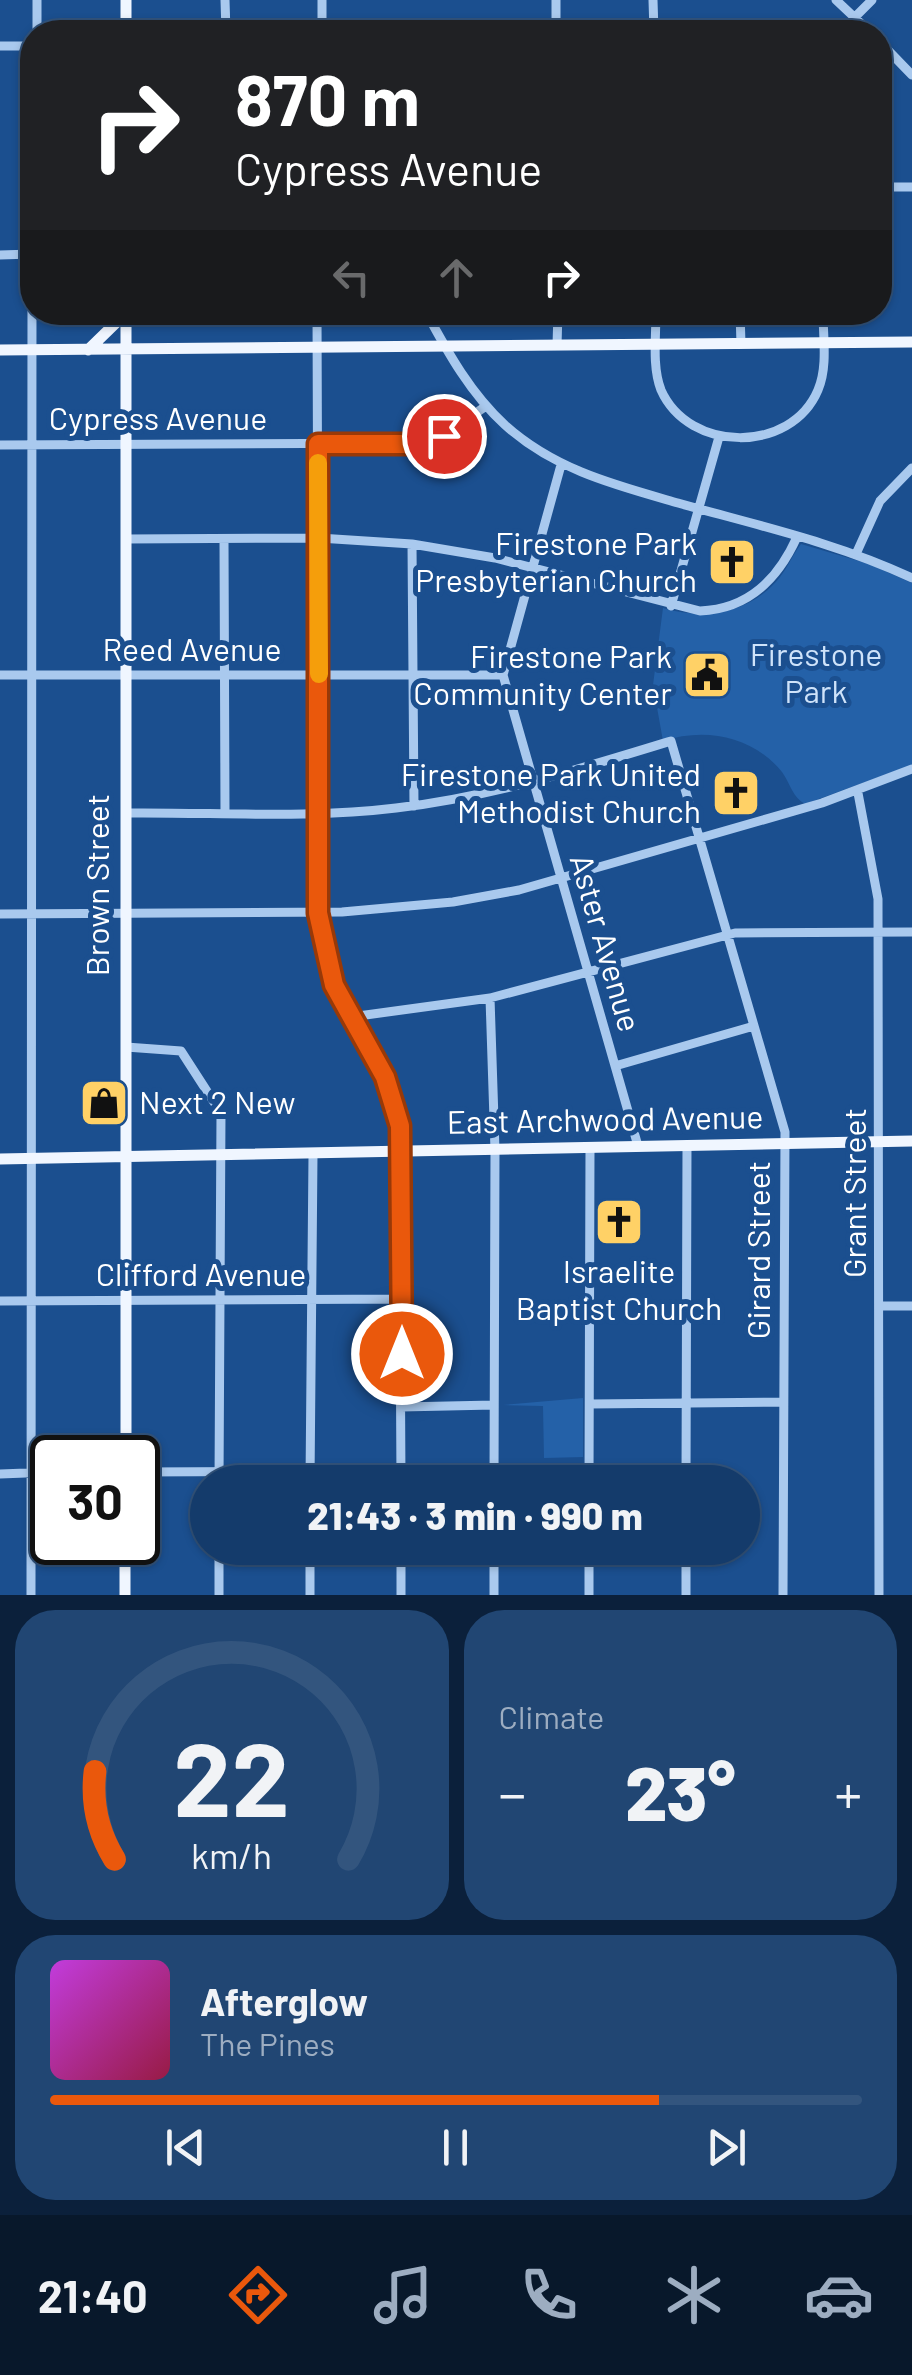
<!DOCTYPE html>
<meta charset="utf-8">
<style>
body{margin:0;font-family:Barlow,sans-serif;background:#214673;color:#f1f3f6;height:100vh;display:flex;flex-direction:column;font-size:38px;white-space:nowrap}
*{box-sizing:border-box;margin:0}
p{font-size:32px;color:#9dadc1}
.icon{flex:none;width:55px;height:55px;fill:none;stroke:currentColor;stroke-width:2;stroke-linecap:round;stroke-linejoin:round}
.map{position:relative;height:1595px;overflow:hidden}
.panel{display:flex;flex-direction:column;gap:15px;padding:15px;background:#0b203b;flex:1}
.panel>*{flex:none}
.guide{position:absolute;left:20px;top:20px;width:872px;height:305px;border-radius:40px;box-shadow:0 2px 8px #0004,0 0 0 2px #33557e;background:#202124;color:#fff;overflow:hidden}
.speed{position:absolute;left:30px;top:1435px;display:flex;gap:20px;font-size:50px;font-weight:700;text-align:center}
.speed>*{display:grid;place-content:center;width:130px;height:130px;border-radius:50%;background:#143b6b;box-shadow:0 2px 8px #0004,0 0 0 2px #33557e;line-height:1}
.speed .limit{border:5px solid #111;border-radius:15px;background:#fff;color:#111}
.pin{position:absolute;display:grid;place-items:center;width:85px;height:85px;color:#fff;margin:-42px;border:5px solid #fff;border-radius:50%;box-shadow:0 2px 10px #0007}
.me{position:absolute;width:110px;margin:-55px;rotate:0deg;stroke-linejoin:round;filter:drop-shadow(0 0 8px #0008)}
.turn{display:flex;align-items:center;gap:35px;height:210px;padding:0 50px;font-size:45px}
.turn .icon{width:130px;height:130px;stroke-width:2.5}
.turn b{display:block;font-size:70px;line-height:85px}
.lanes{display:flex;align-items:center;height:95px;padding:0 50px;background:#0003;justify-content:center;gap:50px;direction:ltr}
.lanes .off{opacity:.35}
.big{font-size:75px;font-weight:800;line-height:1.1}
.panel .widget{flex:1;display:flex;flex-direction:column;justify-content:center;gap:15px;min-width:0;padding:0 35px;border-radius:40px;background:#214673}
.panel .dial{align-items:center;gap:0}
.dial svg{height:260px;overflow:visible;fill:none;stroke:#33557e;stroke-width:7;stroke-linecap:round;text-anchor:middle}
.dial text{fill:#f1f3f6;stroke:none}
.song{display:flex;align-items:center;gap:30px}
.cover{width:120px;height:120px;border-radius:15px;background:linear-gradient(135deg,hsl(290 70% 55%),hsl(340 70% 35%))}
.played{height:10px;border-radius:5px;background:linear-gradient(90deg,#ea580c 75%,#33557e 75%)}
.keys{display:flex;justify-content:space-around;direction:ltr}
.heat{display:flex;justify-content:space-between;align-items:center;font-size:55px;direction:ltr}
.panel .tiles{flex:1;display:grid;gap:15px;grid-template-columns:1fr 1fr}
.widget:last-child{grid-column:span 2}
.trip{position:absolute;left:190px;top:1465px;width:570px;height:100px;border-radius:50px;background:#143b6b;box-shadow:0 2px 8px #0004,0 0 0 2px #33557e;font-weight:800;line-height:100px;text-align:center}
.dock{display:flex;height:160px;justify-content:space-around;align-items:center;background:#08182b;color:#9dadc1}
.dock .icon{width:70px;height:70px}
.dock .selected{color:#ea580c}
.dock b{font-size:45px;color:#f1f3f6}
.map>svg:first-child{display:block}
</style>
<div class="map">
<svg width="912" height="1595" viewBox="0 0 912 1595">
<rect width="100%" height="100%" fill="#1b4f8f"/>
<path fill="#2461a8" d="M801 544 869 564 912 583V765L805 804C793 798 790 783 782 772 753 736 705 727 663 741L653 685 663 608C704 620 751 614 780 577 788 567 793 554 801 544Z
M583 1398V1457L544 1458 543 1406 503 1405Z"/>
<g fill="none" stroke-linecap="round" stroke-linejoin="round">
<path stroke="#a9c9ee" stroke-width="9" d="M37 0V32
M225 0 226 32
M556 0V32
M653 0 654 32
M836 0 870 32
M322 32V0
M840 32 872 0
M880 42 912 75
M0 46H32
M880 187H912
M0 255 32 254
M317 312 319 913C327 999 382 1046 399 1126L401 1482
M426 312C448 353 471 394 505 425 555 470 615 485 678 503 756 525 838 543 912 578
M656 312C656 337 652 367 661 390 689 453 791 454 818 390 828 367 823 337 823 312
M740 312 741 344
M557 345 558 312
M0 445 406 443 443 436 486 406
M561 465 503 675 638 1146
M127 539 319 538 412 544 495 558 700 611C749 609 778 579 797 537
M224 539 225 812
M412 544 414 806
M856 554 880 501 912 468
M671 606 719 437
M0 675H503
M858 793 878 899 879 1595
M127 813C216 812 307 819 396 808 490 797 580 769 671 741L785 1132 783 1595
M0 914 342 912 453 902 519 890 822 803 912 769
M490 998 495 1150 494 1482
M351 1017 490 998 735 933 912 932
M126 1047 181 1051 221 1113 219 1482
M615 1066 754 1026
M0 1301 402 1299
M880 1306H912
M590 1404 783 1402
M401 1407 494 1405
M138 1472 401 1471
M0 1474 52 1472
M310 1482 313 1155
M589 1482 590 1148
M686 1482 687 1145
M31 1595 32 295
M219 1595V1548
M310 1595V1548
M401 1595V1548
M494 1595V1548
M589 1595V1548
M686 1595V1548"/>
<path stroke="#f0f6ff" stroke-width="11" d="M126 0V32
M0 350 912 342
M88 350 126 313
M0 1159 912 1141
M126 1458V312
M125 1595V1542"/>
</g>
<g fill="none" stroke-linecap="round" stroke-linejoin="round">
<g stroke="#983908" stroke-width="25">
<path id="route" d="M402 1354 400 1126 385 1077 334 985 318 913V444H406L444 436"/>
</g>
<use href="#route" stroke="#ea580c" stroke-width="18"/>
<path stroke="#f59e0b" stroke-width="18" d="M318 463 319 674"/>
</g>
<defs>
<g id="church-square" transform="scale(2.5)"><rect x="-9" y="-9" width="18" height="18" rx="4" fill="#ffd166" stroke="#1b4f8f"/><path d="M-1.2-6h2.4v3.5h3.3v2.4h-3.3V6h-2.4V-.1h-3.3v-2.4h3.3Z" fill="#111"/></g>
<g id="civic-square" transform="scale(2.5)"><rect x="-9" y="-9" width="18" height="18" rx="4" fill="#ffd166" stroke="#1b4f8f"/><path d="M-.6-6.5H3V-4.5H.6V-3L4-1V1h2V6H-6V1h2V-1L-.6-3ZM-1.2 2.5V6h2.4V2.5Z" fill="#111"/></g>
<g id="shop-square" transform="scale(2.5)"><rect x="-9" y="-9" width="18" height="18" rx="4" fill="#ffd166" stroke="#1b4f8f"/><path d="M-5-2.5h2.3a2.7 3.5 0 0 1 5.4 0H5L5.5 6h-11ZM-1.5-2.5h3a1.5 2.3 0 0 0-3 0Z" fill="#111"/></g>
</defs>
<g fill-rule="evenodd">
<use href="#church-square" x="732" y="562"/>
<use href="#civic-square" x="707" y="675"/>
<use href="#church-square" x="736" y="793"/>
<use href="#shop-square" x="104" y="1103"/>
<use href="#church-square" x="619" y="1222"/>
</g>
<g text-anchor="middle" stroke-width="10" stroke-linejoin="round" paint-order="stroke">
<g font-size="32" fill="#fff" stroke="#1b4f8f">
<text x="158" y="430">Cypress Avenue</text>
<text x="192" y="661">Reed Avenue</text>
<text transform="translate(98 885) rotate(-90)" y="11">Brown Street</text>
<text transform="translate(605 943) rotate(74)" y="11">Aster Avenue</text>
<text transform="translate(605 1120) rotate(-1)" y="11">East Archwood Avenue</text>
<text transform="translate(855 1193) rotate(-90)" y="11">Grant Street</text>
<text transform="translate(759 1250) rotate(-90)" y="11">Girard Street</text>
<text x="201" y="1286">Clifford Avenue</text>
</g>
<g font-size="32" fill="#fff" stroke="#1b4f8f" text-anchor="end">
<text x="697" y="555">Firestone Park<tspan x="697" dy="37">Presbyterian Church</tspan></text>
<text x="672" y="668">Firestone Park<tspan x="672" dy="37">Community Center</tspan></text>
<text x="701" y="786">Firestone Park United<tspan x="701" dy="37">Methodist Church</tspan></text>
<text x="139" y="1114" text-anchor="start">Next 2 New</text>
<text x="619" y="1283" text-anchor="middle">Israelite<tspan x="619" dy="37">Baptist Church</tspan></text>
</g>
<g font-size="32" fill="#cfe3fa" stroke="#1b4f8f">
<text x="816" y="666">Firestone<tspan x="816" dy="37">Park</tspan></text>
</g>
</g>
</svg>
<div class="speed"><div class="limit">30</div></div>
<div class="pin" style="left:444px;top:436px;background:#d93025"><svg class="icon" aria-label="arrive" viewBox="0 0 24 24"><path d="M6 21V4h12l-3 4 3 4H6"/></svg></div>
<svg class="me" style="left:402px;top:1354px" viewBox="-20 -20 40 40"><circle r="17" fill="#ea580c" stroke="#fff" stroke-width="3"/><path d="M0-11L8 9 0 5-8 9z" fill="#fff"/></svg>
<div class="trip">21:43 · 3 min · 990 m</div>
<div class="guide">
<div class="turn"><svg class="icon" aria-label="right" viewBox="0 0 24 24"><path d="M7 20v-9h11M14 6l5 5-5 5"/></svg><div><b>870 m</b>Cypress Avenue</div></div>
<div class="lanes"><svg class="icon off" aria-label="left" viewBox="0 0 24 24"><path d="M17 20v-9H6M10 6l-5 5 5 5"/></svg><svg class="icon off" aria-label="ahead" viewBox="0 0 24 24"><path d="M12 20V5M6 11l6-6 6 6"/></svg><svg class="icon" aria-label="right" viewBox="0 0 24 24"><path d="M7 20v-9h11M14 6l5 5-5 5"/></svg></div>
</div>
</div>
<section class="panel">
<div class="tiles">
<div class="widget dial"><svg viewBox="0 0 100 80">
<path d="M14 69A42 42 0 1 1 86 69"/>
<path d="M14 69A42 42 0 0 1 8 42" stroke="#ea580c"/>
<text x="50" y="56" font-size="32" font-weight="700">22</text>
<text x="50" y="72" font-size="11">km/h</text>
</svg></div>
<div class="widget"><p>Climate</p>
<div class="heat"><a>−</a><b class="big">23°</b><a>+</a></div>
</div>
<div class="widget">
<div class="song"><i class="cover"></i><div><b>Afterglow</b><p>The Pines</p></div></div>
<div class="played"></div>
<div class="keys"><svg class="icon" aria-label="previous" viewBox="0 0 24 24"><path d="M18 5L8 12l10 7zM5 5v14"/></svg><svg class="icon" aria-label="pause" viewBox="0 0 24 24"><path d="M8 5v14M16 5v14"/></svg><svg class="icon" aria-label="next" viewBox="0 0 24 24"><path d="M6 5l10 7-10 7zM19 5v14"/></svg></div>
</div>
</div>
</section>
<nav class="dock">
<b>21:40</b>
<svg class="icon selected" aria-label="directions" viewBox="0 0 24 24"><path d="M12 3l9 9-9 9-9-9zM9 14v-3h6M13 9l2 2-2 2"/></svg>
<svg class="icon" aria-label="music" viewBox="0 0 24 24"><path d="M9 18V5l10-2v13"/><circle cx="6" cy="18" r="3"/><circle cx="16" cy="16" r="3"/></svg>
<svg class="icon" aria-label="phone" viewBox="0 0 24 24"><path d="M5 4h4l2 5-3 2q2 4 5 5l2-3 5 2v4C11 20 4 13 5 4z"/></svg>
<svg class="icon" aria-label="climate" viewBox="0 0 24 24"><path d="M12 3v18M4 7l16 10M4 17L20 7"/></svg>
<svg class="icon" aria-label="car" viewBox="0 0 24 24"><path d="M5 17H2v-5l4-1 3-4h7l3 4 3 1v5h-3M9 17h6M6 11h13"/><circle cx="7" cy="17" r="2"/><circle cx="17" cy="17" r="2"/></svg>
</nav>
